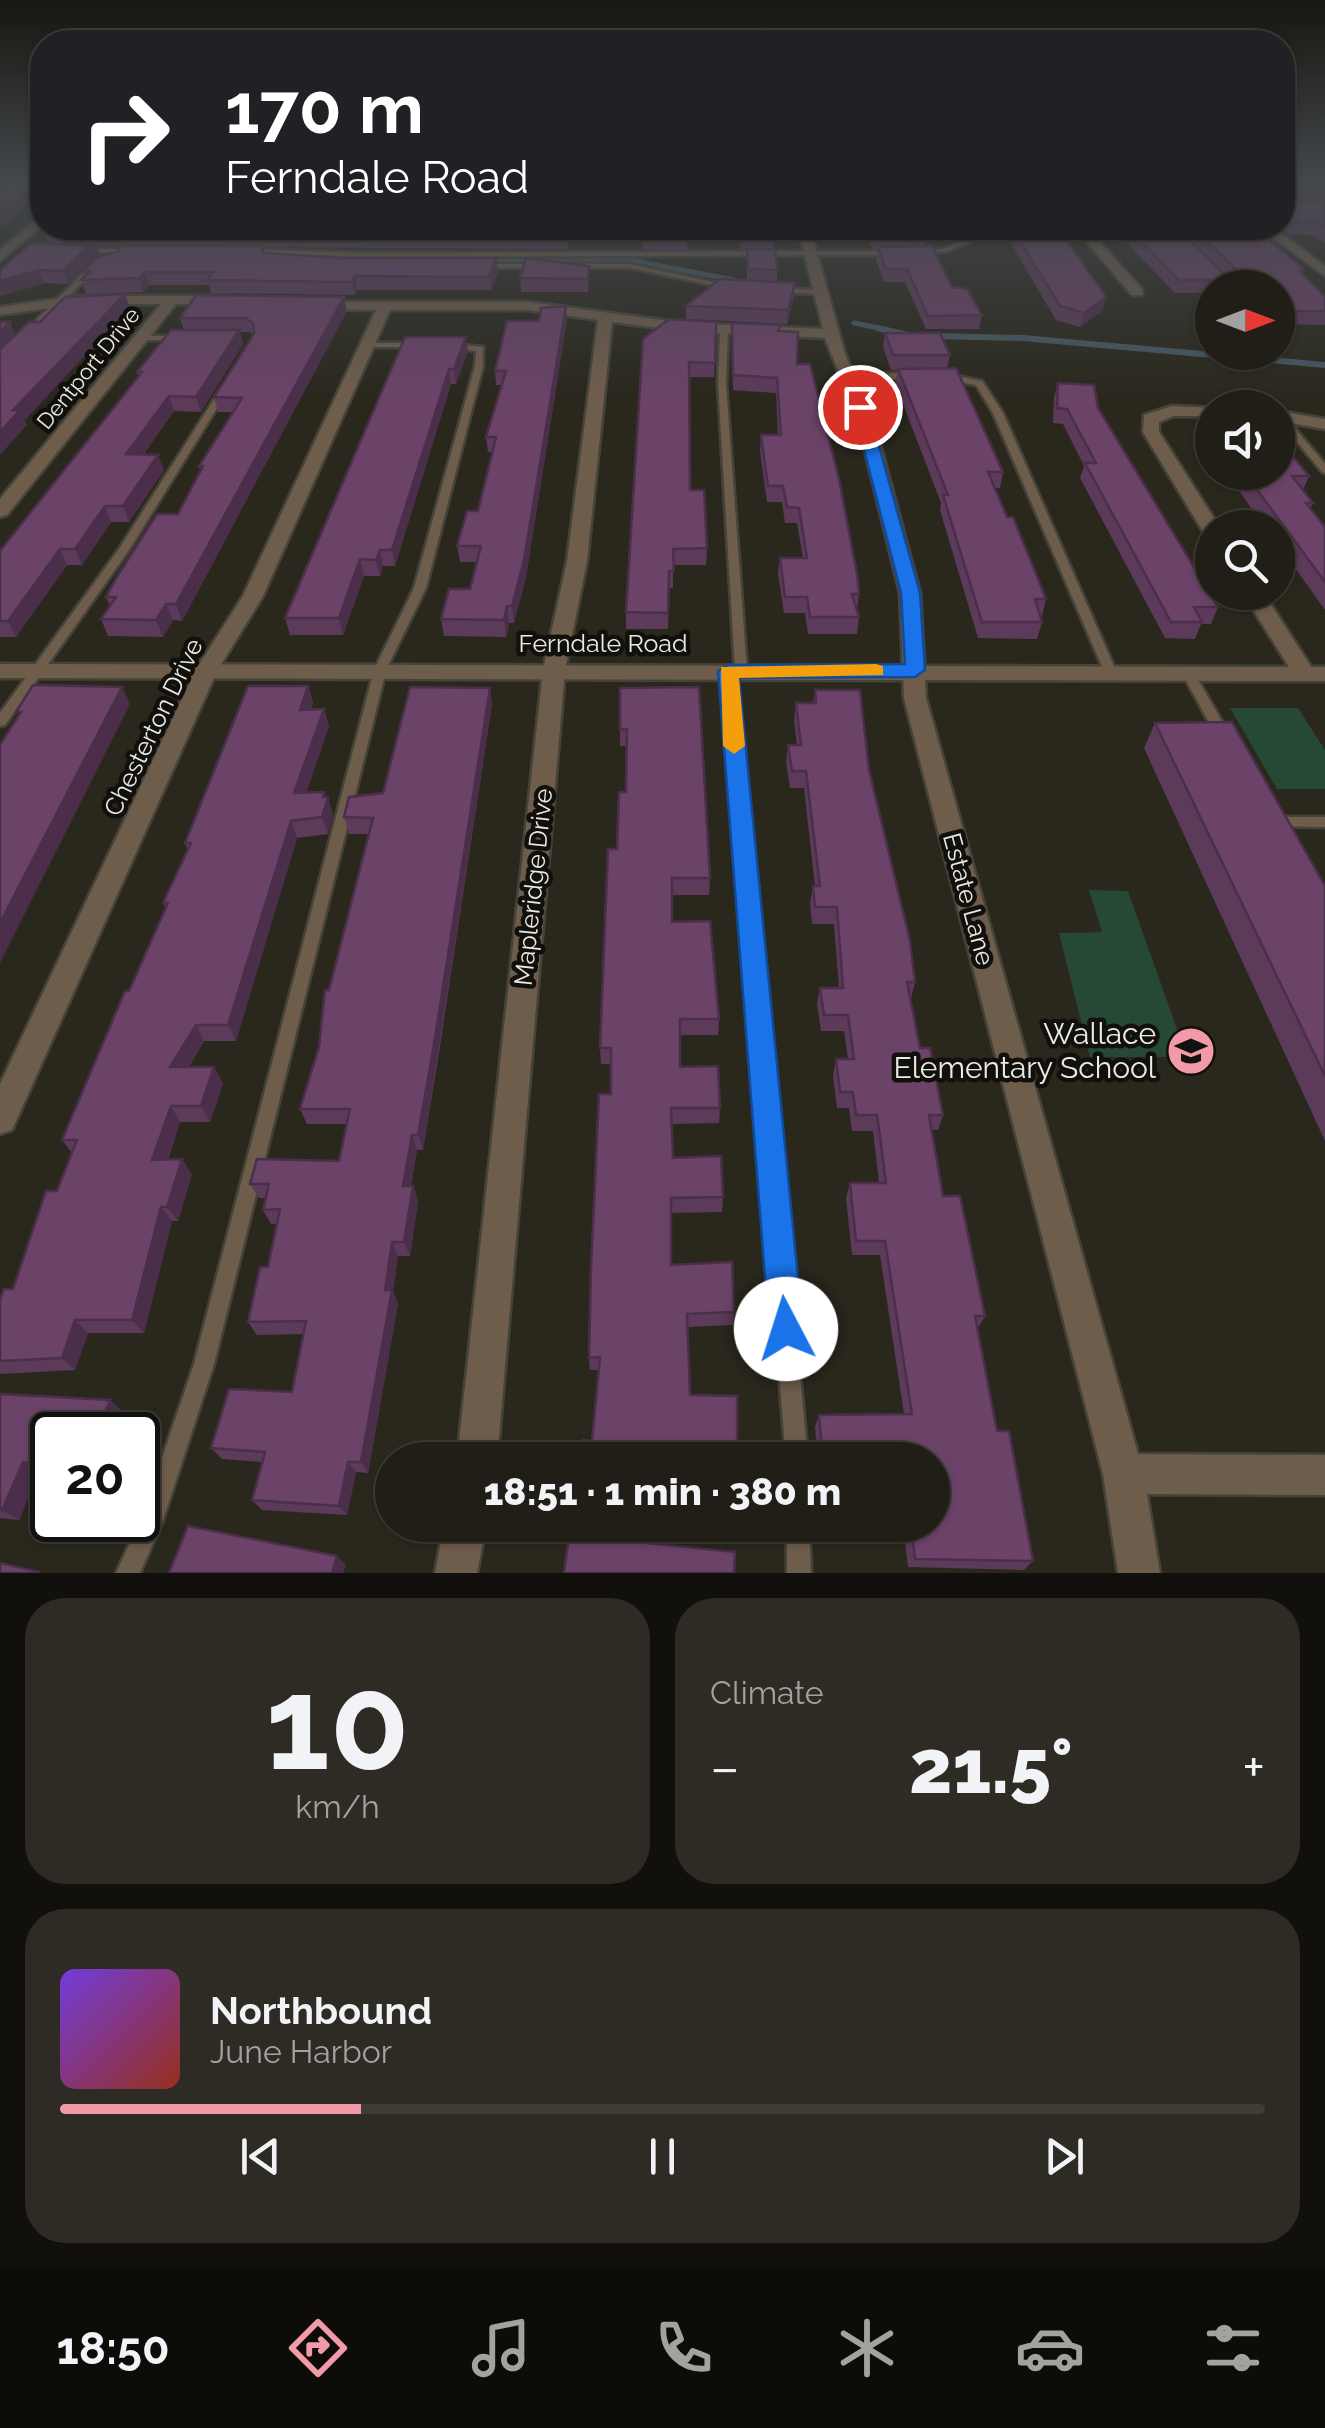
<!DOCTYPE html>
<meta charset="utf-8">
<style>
body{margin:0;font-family:Raleway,sans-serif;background:#2d2b23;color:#f1f3f6;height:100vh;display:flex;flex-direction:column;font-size:38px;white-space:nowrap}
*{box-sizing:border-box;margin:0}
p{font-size:32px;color:#a2a2a1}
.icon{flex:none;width:55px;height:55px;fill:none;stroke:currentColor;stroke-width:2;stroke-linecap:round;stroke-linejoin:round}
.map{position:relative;height:1573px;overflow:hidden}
.side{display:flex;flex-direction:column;gap:25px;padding:25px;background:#12100c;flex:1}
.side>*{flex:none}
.guide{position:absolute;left:30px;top:30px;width:1265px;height:210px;border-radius:40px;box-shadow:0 2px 8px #0004,0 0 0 2px #3d3c35;background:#202124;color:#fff;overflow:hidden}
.needle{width:65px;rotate:90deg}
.controls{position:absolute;left:1195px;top:270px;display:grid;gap:20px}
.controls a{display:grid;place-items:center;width:100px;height:100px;border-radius:50%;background:#201e16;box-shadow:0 2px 8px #0004,0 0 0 2px #3d3c35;font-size:50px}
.speed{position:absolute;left:30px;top:1412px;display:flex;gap:20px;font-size:50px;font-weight:700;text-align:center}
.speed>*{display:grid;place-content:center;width:130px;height:130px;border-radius:50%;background:#201e16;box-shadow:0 2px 8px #0004,0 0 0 2px #3d3c35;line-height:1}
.speed .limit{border:5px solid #111;border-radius:15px;background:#fff;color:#111}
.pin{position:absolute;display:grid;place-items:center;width:85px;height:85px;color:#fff;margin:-42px;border:5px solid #fff;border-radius:50%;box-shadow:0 2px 10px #0007}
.me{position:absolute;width:110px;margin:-55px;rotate:355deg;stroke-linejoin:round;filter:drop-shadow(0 0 8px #0008)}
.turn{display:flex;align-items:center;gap:35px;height:210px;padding:0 30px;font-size:45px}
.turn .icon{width:130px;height:130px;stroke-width:2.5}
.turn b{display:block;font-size:70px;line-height:85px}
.big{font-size:75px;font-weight:800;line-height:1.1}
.side .widget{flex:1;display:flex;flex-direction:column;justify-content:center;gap:15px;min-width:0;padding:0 35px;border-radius:40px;background:#2d2b23}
.side .dial{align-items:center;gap:0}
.dial b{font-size:130px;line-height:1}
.song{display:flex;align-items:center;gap:30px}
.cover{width:120px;height:120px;border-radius:15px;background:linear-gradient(135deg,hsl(260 70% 55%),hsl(10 70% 35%))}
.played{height:10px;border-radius:5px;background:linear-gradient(90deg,#f39aa8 25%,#3d3c35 25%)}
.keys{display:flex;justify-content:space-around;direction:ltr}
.heat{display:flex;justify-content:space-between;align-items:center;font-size:55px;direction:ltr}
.side .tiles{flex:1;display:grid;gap:25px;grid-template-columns:1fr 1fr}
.widget:last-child{grid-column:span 2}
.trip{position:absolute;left:375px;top:1442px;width:575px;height:100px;border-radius:50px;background:#201e16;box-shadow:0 2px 8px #0004,0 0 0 2px #3d3c35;font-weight:800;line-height:100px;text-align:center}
.tabs{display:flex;height:160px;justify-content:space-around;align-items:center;background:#0d0c09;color:#a2a2a1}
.tabs .icon{width:70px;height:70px}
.tabs .current{color:#f39aa8}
.tabs b{font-size:45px;color:#f1f3f6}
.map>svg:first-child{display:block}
</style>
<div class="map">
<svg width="1325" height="1573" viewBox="0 0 1325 1573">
<rect width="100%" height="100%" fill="#2a281d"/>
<path fill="#254934" d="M1230 708H1298L1325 750V789H1277Z
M1089 890 1128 891 1187 1057H1090L1059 933 1102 932Z"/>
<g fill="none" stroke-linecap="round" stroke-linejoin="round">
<path stroke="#465760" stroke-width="5" d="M287 255 326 258
M487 260H630L734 280
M854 323 888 330"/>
<path stroke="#465760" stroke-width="6" d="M877 328 904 334
M934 336 1023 338 1325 365"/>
<g stroke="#454339" stroke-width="5">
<path id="service" d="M992 228H1000L949 251 918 255 914 253 946 248Z
M84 249H137L141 251 137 253 82 252Z
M244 249 363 253 892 251 896 253 892 255 363 257 242 252Z
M92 264 99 266 0 365V357Z
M480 264H538L542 266 538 268H477L476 266Z
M570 264H630L735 287 731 289 630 268H567L566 266Z
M777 288 822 290 826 292 822 294 774 292V288Z
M724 328 728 330 726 384 747 671 741 675 735 671 718 384 720 330Z
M138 336H180L184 338 180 340H138Z
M364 343H417L421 345 417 347H364Z
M445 343 483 347V366L426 588 386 670 214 1364 163 1520 140 1573H116L142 1517 194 1364 374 670 414 588 475 366 476 351 445 347Z
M941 373 982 381 1003 413 1116 671 1114 674H1106L1104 671 993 413 976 385 938 378 937 376Z
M846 374 915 373 919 376 915 379H843V375Z
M223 385 230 387 129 550 5 725 0 726V713L119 549Z
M1278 414H1283L1325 464V473L1322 472 1278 419Z
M728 667 734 671 808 1460H786L722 671Z
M1188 669 1194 673 1231 737 1229 740H1219L1217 737 1182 673Z
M1274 817H1325V827L1269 826 1267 822 1269 818Z
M787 1525H809L811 1573H787Z"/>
</g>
<g stroke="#454339" stroke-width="5">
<path id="minor" d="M42 216V226L0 261V250Z
M798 228H810L845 354 873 418 920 593 926 698 1138 1454 1325 1455V1495L1147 1494 1160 1573H1118L1103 1474 904 698 900 593 857 418 825 338 684 331 612 322 587 561 565 670 497 1460H457L543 670 567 561 598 320 528 310H390L263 596 217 671 12 1130 0 1134V1084L195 671 243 596 376 310 312 309 307 308V302H528L684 323 823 329Z
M1075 228H1087L1142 289V295H1132Z
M1260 228H1273L1325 266V276Z
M77 296H228L235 300 228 304H176L7 515 0 517V499L161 304H77L0 315V307Z
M1172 406 1218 408H1212V416H1174L1159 422V432L1220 528H1212V536L1202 530 1143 432 1144 415Z
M1278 411 1325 419V429L1278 421Z
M1242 592H1263L1315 673 1312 678H1296Z
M444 1525H486L477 1573H435Z"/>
</g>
<g stroke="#454339" stroke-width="5">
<path id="tertiary" d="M0 664 1325 667V681L0 678Z"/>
</g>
<use href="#service" fill="#6f5d4c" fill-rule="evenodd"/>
<use href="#minor" fill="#6f5d4c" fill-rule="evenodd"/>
<use href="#tertiary" fill="#6f5d4c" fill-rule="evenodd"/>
</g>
<path fill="#5c3a5a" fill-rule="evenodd" d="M1282 178H1325V243L1312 235 1288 234 1279 228H1282Z
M571 228 567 249 261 247 264 253 341 258H496L498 271 491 290H357L355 295 211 293 209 285H149L143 292 86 294 81 280 85 277 83 271 95 259 91 260 68 284 44 283 0 296V270L48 244 44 233ZM97 246H120L118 252 100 256Z
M644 228H687V250L643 249Z
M741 228 774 238 773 250 777 270V282L794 296 787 324 686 319V306L747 280V249H749H740Z
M866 228H985L926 240 925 246 952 287 982 315 979 329H926L905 282H884L876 260 877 249H872L865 232Z
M1002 228H1058L1106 297 1102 311 1080 327 1056 320Z
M1112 228H1265L1262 234 1304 269 1302 274 1325 297V325L1284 324 1278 323V288H1212V299L1208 293H1175Z
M520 278 589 279 588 292H521Z
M347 311 182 621 173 620 163 637 108 636 101 619 110 606 106 597 178 514 200 471 199 466 233 412H218L214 397 254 335 249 332H240L243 344 201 412 174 411 143 455 164 470 129 522H111L82 565H67L16 637H0V551L138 376 137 372 184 330 180 318Z
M567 319 526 577 514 623H509L506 637 444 636 441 619 470 589 477 562H460L457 546 478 511 492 452H488L486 437 502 385H496L495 371Z
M716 322 714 377H689L690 490 707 548 706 565H673V588H669L668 629H626V612L643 339Z
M732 323 780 331 797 364 859 594 857 609 859 617 857 634H808L805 613H784L778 574 780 558H803L797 523H785L782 502H767L760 451 761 435H778L776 393 733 390Z
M885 333 950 355 947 368 1003 472 1000 488H995L1046 599 1042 616H1040L1042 622 1037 639 978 638 940 510 941 503 895 383 898 370H891L883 347Z
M405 337 468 351 456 384H451L395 566H383L380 576H364L343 635H290L285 618Z
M1058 383 1098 408 1218 607 1211 624H1201L1195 639 1165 638 1080 478 1084 466 1063 424 1053 423 1054 397Z
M1202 416H1212V454L1196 431Z
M1226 472H1278L1309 476 1303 490 1313 503 1310 508 1325 527V610L1278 544V528H1265Z
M308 686 313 703 311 710 324 709 329 726 306 793 324 792 333 814 328 834 297 838 236 1041H204L189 1067 223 1083 210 1122H180L168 1160 192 1174 178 1221H172L144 1333H88L75 1370 0 1374V1299L13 1289 57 1191 72 1153 62 1140 166 909 163 903 188 850 185 843Z
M620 688 710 878 709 895H672V922L719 1019 718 1035H680V1067L720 1108 719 1123 672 1124 673 1158 723 1197 722 1212 671 1213V1265L734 1312 733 1325 687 1327 690 1395 737 1457V1460H581L592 1441 599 1370H590L589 1358 611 1094V1064H601L600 1048 626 792 627 746H620Z
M815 690 869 770 915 982 911 999 920 1048 943 1115 938 1130H932L943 1196 985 1316 978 1328 997 1431 1033 1561 1024 1570 908 1567 903 1525H932V1460H818L815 1427 819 1415 904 1414 880 1255H852L846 1198 850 1183H879L873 1131H852L849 1108H837L833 1075 836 1059H848L844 1031H821L817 1004 820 988H839L834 924H812L810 903 813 886H815L804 788H790L786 762 788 745H797L794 720 796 703H813Z
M492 704 437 1066 423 1150H417L411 1186H413L418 1201 410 1256H398L393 1291 398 1304 368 1473 356 1472 347 1515 262 1510 252 1500 262 1462 222 1459 211 1448 292 1392 304 1334 257 1335 248 1322 268 1267 277 1224H271L263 1210 266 1198H259L250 1184 339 1161 347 1124H307L300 1109 319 1047 329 990 368 834H349L344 817 383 793Z
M1155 723 1325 886V1141L1144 748Z
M0 1394 123 1412 114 1435H52V1474L39 1472 19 1520 0 1518Z"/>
<path fill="#4b2f4a" d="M42 178V192L0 228V211Z
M1325 190V201L1282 205V193Z
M568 228H571L567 249 566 236Z
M929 228H985L926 240 927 235 924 229Z
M96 245 101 257 91 260 68 284 63 271 87 247Z
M496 258 498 271 491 290 489 277Z
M39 270 44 283 0 296V281Z
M145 272 149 285 143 292 139 278Z
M355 276 357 290 355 295 352 282Z
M795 283 794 296 787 324 788 310Z
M125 294 130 307 25 420 27 425 0 455V432L13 410Z
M344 297 347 311 182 621 176 604Z
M1106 297 1102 311 1080 327 1084 313Z
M566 306 567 319 526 577 514 623 512 606Z
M10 322 16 336 0 352V332Z
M239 330 243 344 201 412 196 397Z
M466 337 468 351 456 384 454 369Z
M449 369 451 384 395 566 392 550Z
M169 396 174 411 132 470 126 454Z
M158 455 164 470 129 522 123 506Z
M105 506 111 522 82 565 75 549Z
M60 549 67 565 16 637 8 621Z
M380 550 383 566 380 576 376 560Z
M360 559 364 576 343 635 339 618Z
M166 604 173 620 163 637 156 620Z
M507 606 509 623 506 637 504 620Z
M308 686 313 703 306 727 300 710Z
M122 687 130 704 0 963V923Z
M490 688 492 704 423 1150 418 1135Z
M324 709 329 726 300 810 294 793Z
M324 792 327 800 328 797 333 814 328 834 322 817Z
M291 821 297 838 236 1041 228 1025Z
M196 1025 204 1041 179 1083 170 1067Z
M214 1067 223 1083 210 1122 201 1106Z
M171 1106 180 1122 162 1175 152 1160Z
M412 1135 417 1150 408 1201 403 1186Z
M182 1159 192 1174 178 1221 167 1207Z
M413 1186 418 1201 410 1256 404 1242Z
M161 1207 172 1221 144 1333 132 1320Z
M392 1242 398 1256 393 1291 398 1304 368 1473 361 1462Z
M75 1320 88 1333 75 1370 62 1358Z
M110 1400 123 1412 114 1435H96Z
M23 1462 39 1472 19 1520 2 1510Z
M348 1462 356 1472 347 1515 339 1506Z
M337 1556 346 1565 343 1573H332Z"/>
<path fill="#6b4369" stroke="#4b2f4a" stroke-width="2.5" d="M7 178H42L0 211V184Z
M1282 178H1325V190L1283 193 1287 201 1325 200V227L1317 222H1293L1282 214Z
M50 228H568L566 236 44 233Z
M644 228H687V237H643Z
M741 228H773L774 238 740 236Z
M870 228H929L924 229 927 235 873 236Z
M1012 228H1058L1106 297 1084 313 1060 306Z
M1128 228H1177L1227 277 1242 275 1194 228H1255L1304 269 1300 271 1325 297V311H1289L1278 308V288H1218L1212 280H1179Z
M30 244 96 245 87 247 63 271 39 270 0 281V270Z
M120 245 260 246 264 253 341 258H496L489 277 355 276 352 282 207 280 213 272H145L139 278 81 280 90 271H83L97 257 118 252Z
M932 246 952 287 967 289 982 315 928 316 907 269H886L878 247Z
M747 249 775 250 777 270 748 269Z
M526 258 589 266 588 279 520 278Z
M720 279 795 283 788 310 686 306Z
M125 294 13 410H20L0 432V349L29 322H40L65 297Z
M196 295 344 297 176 604H166L156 620 101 619 116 597H106L118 575 157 514H178L203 466H199L242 398 214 397 254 334 253 323 245 318H180Z
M566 306 524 560 512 606H507L504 620 441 619 449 589H470L481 546H457L467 511H478L496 437H486L506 371H495L507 321H539L541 308Z
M669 319 716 322 715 363 689 362 690 490H704L707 548 673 549 674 571H669L668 613 626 612 643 339Z
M0 322H10L0 332Z
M732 323 781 325 778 331 798 332 797 364H810L839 479 857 574 859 594H852L859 617H810L807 597H785L780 558H807L799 508 787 507 783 486H768L761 435H781L777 378 733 375Z
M171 330H239L196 397 169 396 126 454 158 455 123 506H105L75 549H60L8 621H0V551L142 372H137Z
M885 333H940L950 355H893Z
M405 337H466L454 369H449L392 550H380L376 560 360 559 339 618H285Z
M956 368 1003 472H988L1007 517H1013L1046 599H1035L1042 622H982L943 495H948L898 369Z
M1058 383 1094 385 1098 408 1218 607H1194L1202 622H1171L1085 463H1096L1067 409 1057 408Z
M1202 416H1212V431Z
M1278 438 1309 476H1292L1313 503H1306L1325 527V582L1244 472H1278Z
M33 685 122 687 0 923V745L21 712H16Z
M248 686H308L300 710 324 709 294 793 324 792 323 797H328L322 817 291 821 228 1025H196L170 1067H214L201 1106H171L152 1160 182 1159 167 1207H161L132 1320H75L62 1358 0 1361V1299L4 1289H13L46 1191H57L77 1140H62L125 991H129L168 903H163L191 843H185Z
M410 687 490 688 433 1050 418 1135H412L403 1186H413L404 1242H392L385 1290H392L361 1462H348L339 1506 252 1500 265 1452 211 1448 229 1389 292 1392 306 1321 248 1322 260 1267H268L280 1209 263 1210 269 1184H250L257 1159 339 1161 350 1109H300L319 1047 325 990H329L373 818 344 817 349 797 383 793Z
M699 687 710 878H672V922L710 921 719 1019H680V1067L718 1066 720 1108H671L673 1158 721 1156 723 1197 671 1198V1265L732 1262 734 1312 687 1314 690 1395 737 1396V1457L685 1454V1460H581L583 1440 592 1441 600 1357 589 1358 591 1270 599 1094H611V1048H600L608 849H617L619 792H626L627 729H620V688Z
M815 690H860L869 770 910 941 915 982H907L920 1048H930L943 1115H929L943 1196H960L985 1316H975L997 1431H1009L1033 1561 915 1559 911 1525H932V1460H823L819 1415 912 1414 885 1241H856L850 1183H886L877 1115H856L853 1092H840L836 1059H854L848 1015H824L820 988H843L837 907H815L813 886H820L806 771H792L788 745H801L796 703H816Z
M1232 722 1325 886V1076L1155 723Z
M0 1394 110 1400 96 1435H52V1465L23 1462 2 1510H0Z
M188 1526 337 1556 332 1573H169Z
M569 1535 735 1552 734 1573H564Z
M0 1563 39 1572 38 1573H0Z"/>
<linearGradient id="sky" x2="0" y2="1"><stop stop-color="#171610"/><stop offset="0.45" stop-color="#44484c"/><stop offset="1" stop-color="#44484c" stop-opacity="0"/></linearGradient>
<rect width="1325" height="398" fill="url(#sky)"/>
<path fill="#1a73e8" stroke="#114b97" stroke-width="2.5" d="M860 402 868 407 920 593 925 670 915 677 739 678 803 1329 798 1341 786 1346 774 1341 769 1329 718 671 728 665 905 664 901 593 853 407Z"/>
<path fill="#f59e0b" d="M876 664 883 666V675L739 678 745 746 734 754 723 746 721 667Z"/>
<defs>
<g id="school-disc" transform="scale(2.5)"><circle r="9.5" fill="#f39aa8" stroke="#12100c"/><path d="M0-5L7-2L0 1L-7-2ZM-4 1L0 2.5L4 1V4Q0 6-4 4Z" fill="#111"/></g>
</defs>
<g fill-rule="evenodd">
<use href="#school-disc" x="1191" y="1051"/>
</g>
<g text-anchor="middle" stroke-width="9" stroke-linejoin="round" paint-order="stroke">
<g font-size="22" fill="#eae9e2" stroke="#12100c">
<text transform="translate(88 368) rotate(-51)" y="8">Dentport Drive</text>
</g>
<g font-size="25" fill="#eae9e2" stroke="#12100c">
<text x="603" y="652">Ferndale Road</text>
<text transform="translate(153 727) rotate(-64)" y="9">Chesterton Drive</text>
<text transform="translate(533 887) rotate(-84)" y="9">Mapleridge Drive</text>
<text transform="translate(969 899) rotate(75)" y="9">Estate Lane</text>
</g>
<g font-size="30" fill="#eae9e2" stroke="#12100c" text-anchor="end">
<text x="1156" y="1044">Wallace<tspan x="1156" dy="34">Elementary School</tspan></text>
</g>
</g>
</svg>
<div class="controls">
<a><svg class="needle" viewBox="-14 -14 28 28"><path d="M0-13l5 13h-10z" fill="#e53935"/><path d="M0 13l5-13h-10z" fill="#a2a2a1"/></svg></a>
<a><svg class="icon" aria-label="sound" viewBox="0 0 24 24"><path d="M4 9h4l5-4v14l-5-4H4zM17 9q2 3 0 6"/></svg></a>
<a><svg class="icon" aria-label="search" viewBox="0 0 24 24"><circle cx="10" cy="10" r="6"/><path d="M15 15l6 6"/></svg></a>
</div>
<div class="speed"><div class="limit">20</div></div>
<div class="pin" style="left:860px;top:407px;background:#d93025"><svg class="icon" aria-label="arrive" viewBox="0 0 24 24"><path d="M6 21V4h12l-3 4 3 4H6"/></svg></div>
<svg class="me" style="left:786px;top:1329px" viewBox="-20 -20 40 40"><circle r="19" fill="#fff"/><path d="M0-13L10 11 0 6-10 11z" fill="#1a73e8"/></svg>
<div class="trip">18:51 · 1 min · 380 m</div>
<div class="guide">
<div class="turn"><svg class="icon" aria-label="right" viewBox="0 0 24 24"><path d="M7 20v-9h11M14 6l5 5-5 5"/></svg><div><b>170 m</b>Ferndale Road</div></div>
</div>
</div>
<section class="side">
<div class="tiles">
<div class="widget dial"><b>10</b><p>km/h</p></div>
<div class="widget"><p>Climate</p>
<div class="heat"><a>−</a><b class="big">21.5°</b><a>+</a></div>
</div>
<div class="widget">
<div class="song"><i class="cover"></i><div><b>Northbound</b><p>June Harbor</p></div></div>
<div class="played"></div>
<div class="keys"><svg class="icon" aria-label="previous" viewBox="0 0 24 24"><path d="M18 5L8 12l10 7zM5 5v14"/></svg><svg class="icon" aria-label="pause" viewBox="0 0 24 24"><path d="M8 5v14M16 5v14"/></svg><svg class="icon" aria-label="next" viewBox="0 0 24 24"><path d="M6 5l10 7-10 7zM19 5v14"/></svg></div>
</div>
</div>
</section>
<nav class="tabs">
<b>18:50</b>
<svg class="icon current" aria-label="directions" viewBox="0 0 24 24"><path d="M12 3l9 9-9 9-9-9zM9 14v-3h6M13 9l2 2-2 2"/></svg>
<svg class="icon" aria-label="music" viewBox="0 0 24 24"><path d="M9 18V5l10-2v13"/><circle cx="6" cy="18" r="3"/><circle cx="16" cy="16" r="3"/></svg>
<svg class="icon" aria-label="phone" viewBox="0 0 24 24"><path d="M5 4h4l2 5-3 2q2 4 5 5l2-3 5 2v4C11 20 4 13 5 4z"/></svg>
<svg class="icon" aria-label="climate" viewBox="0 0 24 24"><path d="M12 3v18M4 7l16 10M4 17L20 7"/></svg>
<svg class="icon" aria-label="car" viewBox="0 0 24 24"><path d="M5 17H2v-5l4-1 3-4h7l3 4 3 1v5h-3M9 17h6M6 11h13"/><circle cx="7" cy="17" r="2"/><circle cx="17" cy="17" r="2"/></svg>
<svg class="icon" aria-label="filters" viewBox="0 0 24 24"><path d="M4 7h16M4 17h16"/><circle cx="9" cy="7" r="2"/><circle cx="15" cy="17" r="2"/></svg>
</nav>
